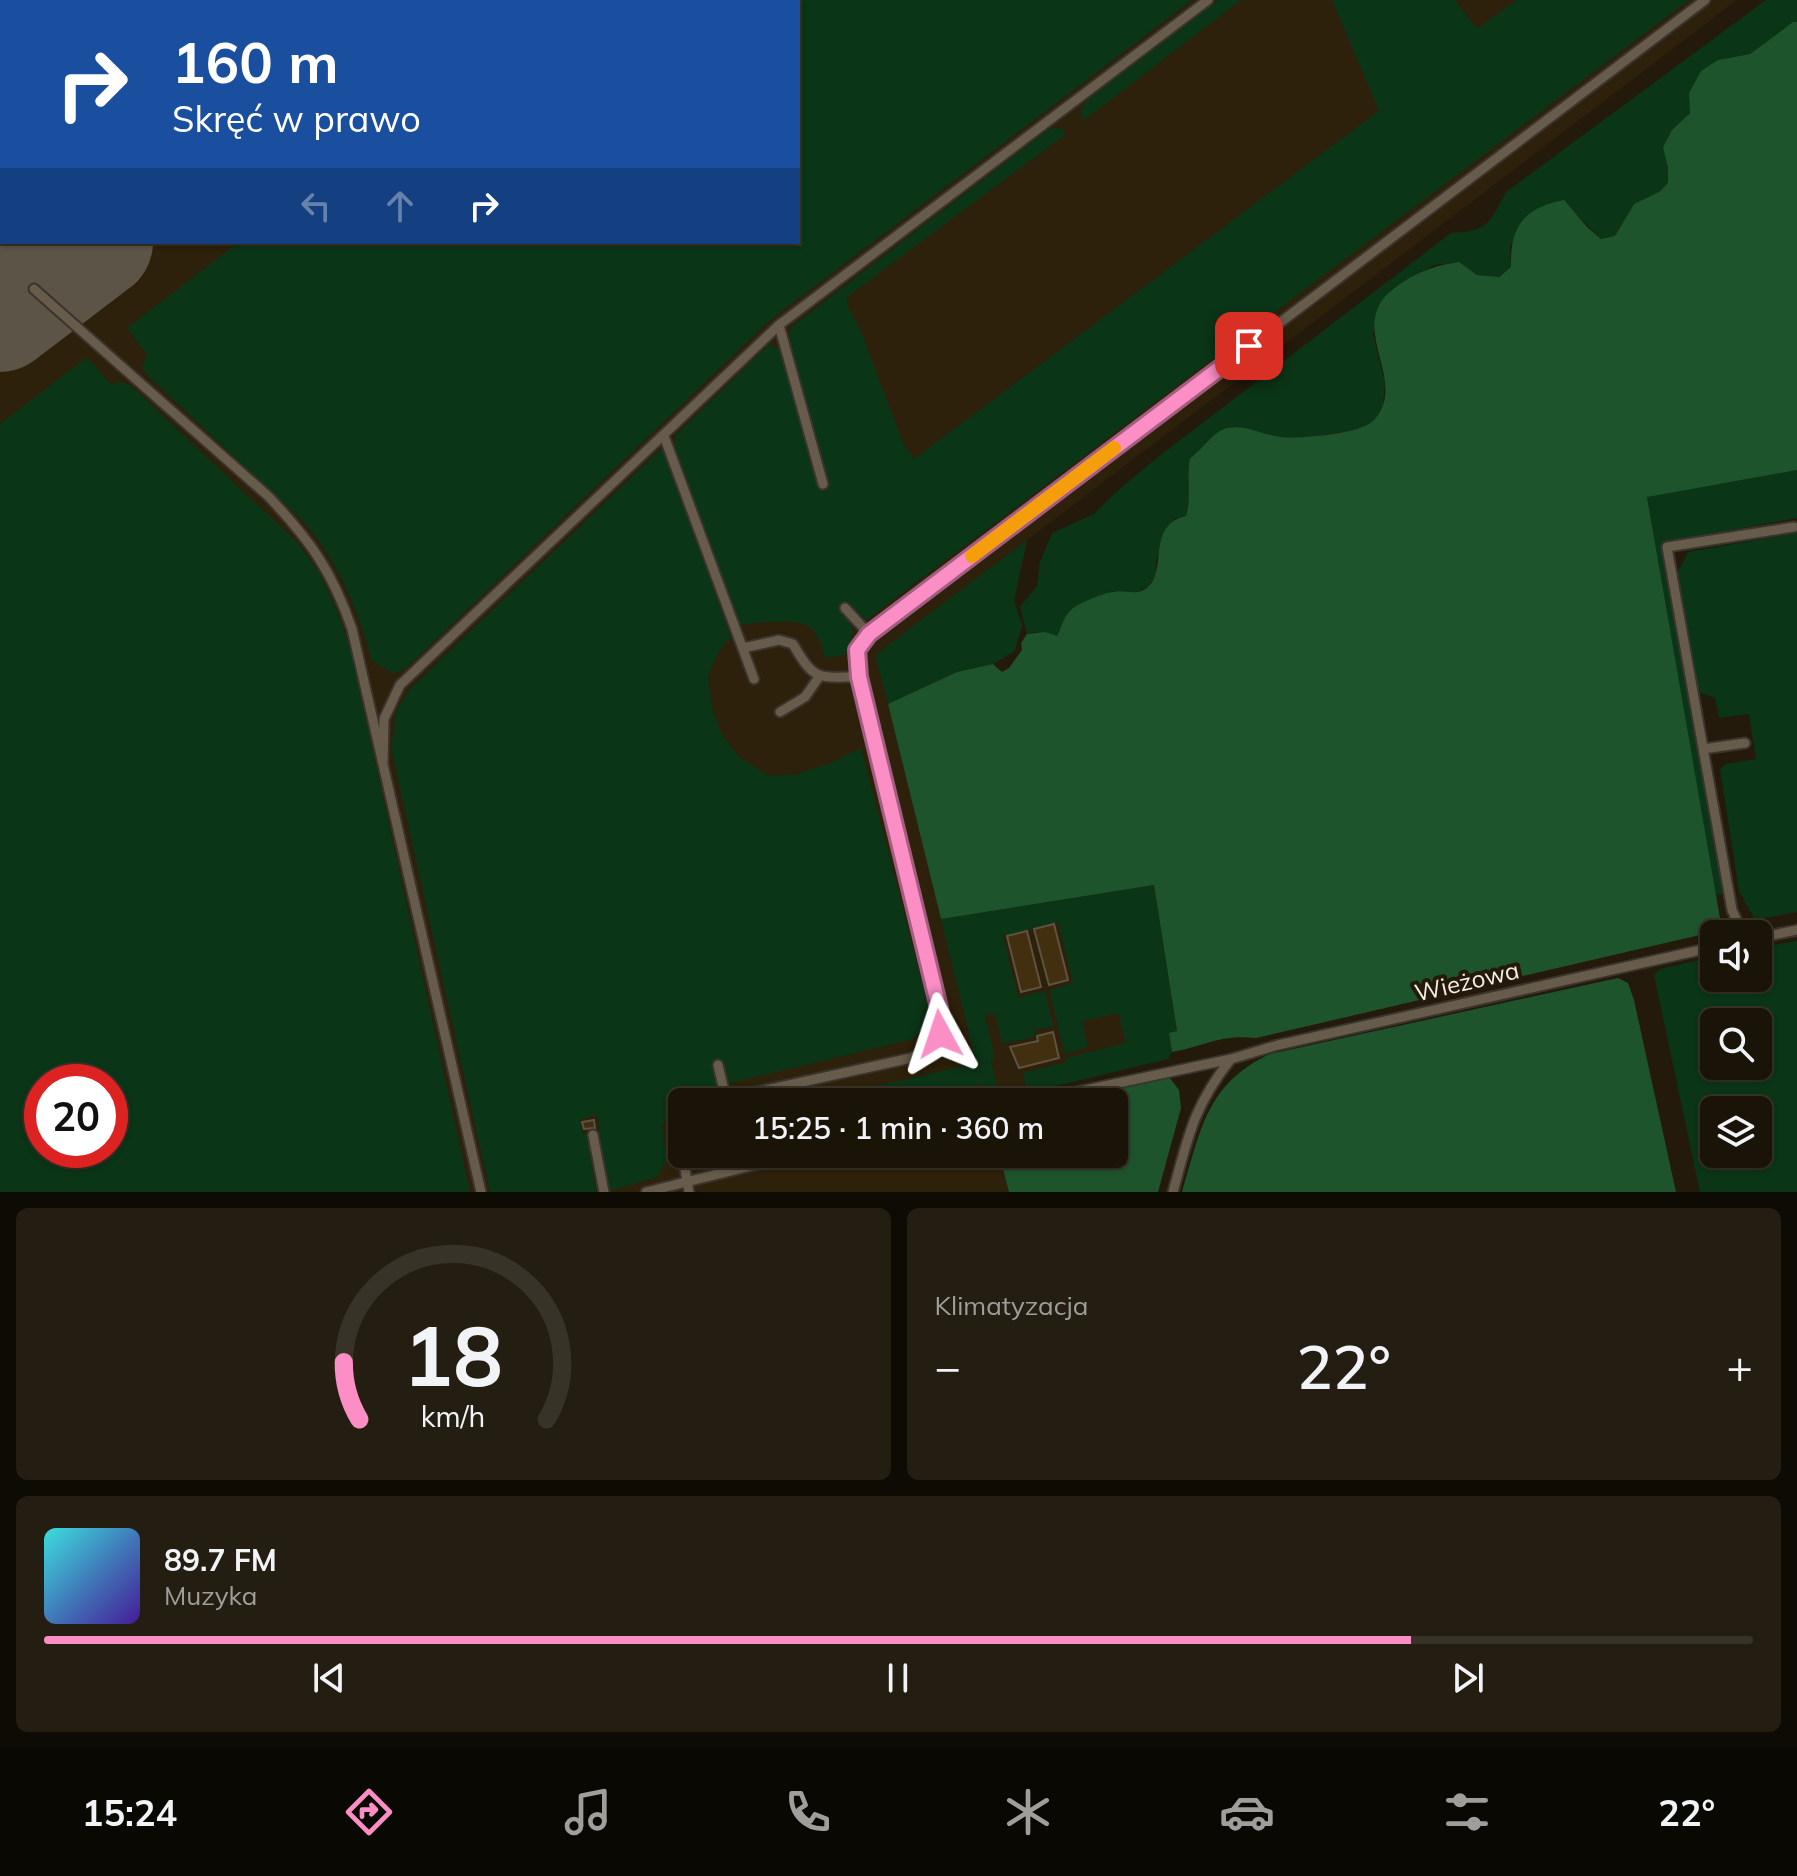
<!DOCTYPE html>
<html lang="pl">
<meta charset="utf-8">
<style>
body{margin:0;font-family:Mulish,sans-serif;background:#231d12;color:#f1f3f6;height:100vh;display:flex;flex-direction:column;font-size:30px;white-space:nowrap}
*{box-sizing:border-box;margin:0}
p{font-size:26px;color:#9f9e9c}
.icon{flex:none;width:44px;height:44px;fill:none;stroke:currentColor;stroke-width:2;stroke-linecap:round;stroke-linejoin:round}
.map{position:relative;height:1192px;overflow:hidden}
.panel{display:flex;flex-direction:column;gap:16px;padding:16px;background:#0e0b04;flex:1}
.panel>*{flex:none}
.guide{position:absolute;left:0px;top:0px;width:800px;height:244px;box-shadow:0 2px 6px #0004,0 0 0 2px #383329;background:#1a4fa0;color:#fff;overflow:hidden}
.tools{position:absolute;left:1700px;top:920px;display:grid;gap:16px}
.tools a{display:grid;place-items:center;width:72px;height:72px;border-radius:12px;background:#1a1408;box-shadow:0 2px 6px #0004,0 0 0 2px #383329;font-size:40px}
.speed{position:absolute;left:24px;top:1064px;display:flex;gap:16px;font-size:40px;font-weight:700;text-align:center}
.speed>*{display:grid;place-content:center;width:104px;height:104px;border-radius:50%;background:#1a1408;box-shadow:0 2px 6px #0004,0 0 0 2px #383329;line-height:1}
.speed .limit{border:12px solid #d22;background:#fff;color:#111}
.pin{position:absolute;display:grid;place-items:center;width:68px;height:68px;color:#fff;margin:-34px;border-radius:16px;box-shadow:0 4px 12px #0006}
.me{position:absolute;width:88px;margin:-44px;rotate:355deg;stroke-linejoin:round;filter:drop-shadow(0 0 6px #0008)}
.turn{display:flex;align-items:center;gap:28px;height:168px;padding:0 40px;font-size:36px}
.turn .icon{width:104px;height:104px;stroke-width:2.5}
.turn b{display:block;font-size:56px;line-height:68px}
.lanes{display:flex;align-items:center;height:76px;padding:0 40px;background:#0003;justify-content:center;gap:40px;direction:ltr}
.lanes .off{opacity:.35}
.big{font-size:60px;font-weight:600;line-height:1.1}
.panel .tile{flex:1;display:flex;flex-direction:column;justify-content:center;gap:12px;min-width:0;padding:0 28px;border-radius:12px;background:#231d12}
.panel .dial{align-items:center;gap:0}
.dial svg{height:208px;overflow:visible;fill:none;stroke:#383329;stroke-width:7;stroke-linecap:round;text-anchor:middle}
.dial text{fill:#f1f3f6;stroke:none}
.song{display:flex;align-items:center;gap:24px}
.cover{width:96px;height:96px;border-radius:12px;background:linear-gradient(135deg,hsl(180 70% 55%),hsl(260 70% 35%))}
.played{height:8px;border-radius:4px;background:linear-gradient(90deg,#fb8fc5 80%,#383329 80%)}
.keys{display:flex;justify-content:space-around;direction:ltr}
.heat{display:flex;justify-content:space-between;align-items:center;font-size:44px;direction:ltr}
.panel .tiles{flex:1;display:grid;gap:16px;grid-template-columns:1fr 1fr}
.tile:last-child{grid-column:span 2}
.trip{position:absolute;left:668px;top:1088px;width:460px;height:80px;border-radius:12px;background:#1a1408;box-shadow:0 2px 6px #0004,0 0 0 2px #383329;font-weight:600;line-height:80px;text-align:center}
.dock{display:flex;height:128px;justify-content:space-around;align-items:center;background:#0a0803;color:#9f9e9c}
.dock .icon{width:56px;height:56px}
.dock .on{color:#fb8fc5}
.dock b{font-size:36px;color:#f1f3f6}
.map>svg:first-child{display:block}
</style>
<div class="map">
<svg width="1797" height="1192" viewBox="0 0 1797 1192">
<rect width="100%" height="100%" fill="#231a0b"/>
<path fill="#2e210b" fill-rule="evenodd" d="M0 0H1737L876 655 941 919 1154 885 1172 1052 1168 1059 986 1102H682V1154H999L1009 1192H0ZM2 2H798V242H2ZM42 1082H110V1150H42Z"/>
<path fill="#0b3517" fill-rule="evenodd" d="M0 0H266L2 2V94Z
M559 0H1192L770 320 404 670 393 673 372 661C358 610 340 566 306 524L148 376 142 367 147 355 127 328 239 242H798V2H557Z
M1219 0H1241L1083 121 1081 110 1086 101Z
M1332 0H1455L1477 29 1517 0H1689L865 621 846 604 840 610C857 630 855 631 845 655L825 658C822 648 819 635 811 628 798 617 757 624 740 624L675 449V436L769 344 781 350 818 489 828 488 789 342 790 328 1049 129 1062 128 1066 134 847 297V305L860 329 904 445 914 459 1379 111Z
M1766 0H1797V22H1793L1750 54 1718 60 1689 93 1690 113 1672 130 1663 147 1668 168V183L1659 192 1634 204 1615 236 1601 239 1575 213 1510 245 1511 267 1498 277 1477 275 1459 262 1434 265 1391 289 1373 334 1385 383 1383 406 1374 422 1354 430 1312 437H1282L1229 427 1216 434 1202 451 1190 458C1186 478 1192 497 1186 516L1174 519 1156 560V575L1148 587 1136 593 1112 591 1065 617 1057 636 1035 632 1027 634 1020 607 1037 586 1040 562 1052 533 1094 514 1116 492 1158 457 1451 233C1490 231 1489 223 1506 192Z
M87 357 111 385 118 382 129 384 297 542 320 574 338 613 351 652 470 1192H0V424ZM42 1082H110V1150H42Z
M662 448 731 637 718 652 708 677 712 708 721 733 740 758 770 776 798 774 828 764 861 748 930 1013 926 1026 913 1039 731 1083 726 1079 722 1061 713 1063 717 1081 715 1087 689 1093 668 1114 662 1126 667 1161 657 1177 614 1190 608 1188 597 1133 600 1131 597 1115 580 1120 583 1134H587L596 1192H490L391 748 397 709 411 688Z
M1797 470V518L1662 543 1723 894 1714 895 1647 496Z
M1797 533V912L1755 920 1739 891 1720 769 1726 764 1756 759 1749 714 1719 718 1715 698 1698 692 1677 574 1688 552Z
M1027 540 1014 601 1022 625 1015 651 993 664 957 672 888 704 875 655Z
M1154 885 1177 1032 1169 1033 1172 1052 1168 1059 1027 1093 1023 1073 1067 1062 1066 1058 1126 1043 1118 1013 1082 1021 1088 1047 1065 1054 1049 990 1073 983 1058 922 1003 936 1018 997 1045 991 1053 1026 1034 1031 1035 1037 1002 1044 995 1014 985 1015 995 1059 991 1060 997 1086 991 1088 994 1100 986 1102 981 1084 908 1102H809L976 1063 941 919Z
M1797 941V1192H1700L1654 975 1660 969 1714 957V978H1758V948ZM1714 1022H1758V1066H1714ZM1714 1110H1758V1154H1714Z"/>
<path fill="#1e542c" d="M1793 22H1797V470L1647 497 1721 924 1717 931 1256 1038C1220 1034 1205 1046 1172 1052L1169 1033 1177 1031 1154 885 941 919 888 704 957 672 993 664 1002 672 1009 668 1022 650 1021 643 1027 634 1045 632 1057 636C1062 627 1063 616 1072 609 1080 603 1101 594 1112 592 1125 589 1137 597 1148 587 1168 570 1146 525 1186 516 1192 497 1186 478 1190 458 1203 450 1212 432 1227 428 1244 424 1264 435 1281 437 1300 439 1364 434 1375 419 1411 376 1337 322 1403 282 1422 270 1437 265 1459 262L1477 275 1499 277 1511 267C1510 227 1523 208 1564 200L1587 227 1601 239 1615 236 1634 204 1659 192 1668 183V168L1663 147 1672 130 1690 113 1689 93 1701 71 1718 60 1750 54Z
M1618 978 1628 983 1634 1000 1676 1192H1182C1201 1130 1206 1084 1270 1054Z
M1169 1077 1179 1090 1181 1108 1158 1192H1009L999 1154H1114V1102H1054Z"/>
<g fill="none" stroke-linecap="round" stroke-linejoin="round">
<path stroke="#5c5446" stroke-width="114" d="M411 2 414 0
M0 315 96 242"/>
</g>
<path fill="#422f10" stroke="#5e5342" stroke-width="2" d="M1054 924 1068 980 1049 985 1034 929Z
M1027 931 1041 987 1021 992 1007 936Z
M1053 1032 1059 1058 1019 1068 1010 1047 1038 1041 1037 1036Z
M594 1120 595 1128 584 1129 582 1122Z"/>
<g fill="none" stroke-linecap="round" stroke-linejoin="round">
<g stroke="#3b342e" stroke-width="13">
<path id="service" d="M34 289 268 496C310 540 332 571 352 629L481 1192
M779 325 823 484
M664 436 754 679
M845 608 869 634
M743 648 779 640 793 644C814 682 819 677 859 677
M780 712 805 697 819 677
M1703 749 1745 743
M383 764 384 719 400 685 779 325 1208 0
M1743 934 1732 910 1667 547 1794 527
M1758 938 1797 930
M718 1065 726 1099
M711 1102 911 1058C930 1050 939 1041 942 1020L859 677 857 650 862 640 1705 0
M1029 1102 1231 1059 1278 1045 1714 947
M682 1126 679 1135 689 1192
M593 1135 604 1192
M646 1192 798 1154
M1173 1192C1188 1137 1194 1105 1231 1059"/>
</g>
<use href="#service" stroke="#675c4b" stroke-width="9"/>
</g>
<g fill="none" stroke-linecap="round" stroke-linejoin="round">
<g stroke="#a35d80" stroke-width="20">
<path id="route" d="M940 1034 942 1020 859 677 857 650 869 634 1249 346"/>
</g>
<use href="#route" stroke="#fb8fc5" stroke-width="14"/>
<path stroke="#f59e0b" stroke-width="14" d="M972 556 1114 448"/>
</g>
<g text-anchor="middle" stroke-width="8" stroke-linejoin="round" paint-order="stroke">
<g font-size="24" fill="#f6efe6" stroke="#231a0b">
<text transform="translate(1467 982) rotate(-13)" y="8">Wieżowa</text>
</g>
</g>
</svg>
<div class="tools">
<a><svg class="icon" aria-label="sound" viewBox="0 0 24 24"><path d="M4 9h4l5-4v14l-5-4H4zM17 9q2 3 0 6"/></svg></a>
<a><svg class="icon" aria-label="search" viewBox="0 0 24 24"><circle cx="10" cy="10" r="6"/><path d="M15 15l6 6"/></svg></a>
<a><svg class="icon" aria-label="layers" viewBox="0 0 24 24"><path d="M12 4l9 5-9 5-9-5zM3 14l9 5 9-5"/></svg></a>
</div>
<div class="speed"><div class="limit">20</div></div>
<div class="pin" style="left:1249px;top:346px;background:#d93025"><svg class="icon" aria-label="arrive" viewBox="0 0 24 24"><path d="M6 21V4h12l-3 4 3 4H6"/></svg></div>
<svg class="me" style="left:940px;top:1034px" viewBox="-20 -20 40 40"><path d="M0-17L14 15 0 8-14 15z" fill="#fb8fc5" stroke="#fff" stroke-width="4"/></svg>
<div class="trip">15:25 · 1 min · 360 m</div>
<div class="guide">
<div class="turn"><svg class="icon" aria-label="right" viewBox="0 0 24 24"><path d="M7 20v-9h11M14 6l5 5-5 5"/></svg><div><b>160 m</b>Skręć w prawo</div></div>
<div class="lanes"><svg class="icon off" aria-label="left" viewBox="0 0 24 24"><path d="M17 20v-9H6M10 6l-5 5 5 5"/></svg><svg class="icon off" aria-label="ahead" viewBox="0 0 24 24"><path d="M12 20V5M6 11l6-6 6 6"/></svg><svg class="icon" aria-label="right" viewBox="0 0 24 24"><path d="M7 20v-9h11M14 6l5 5-5 5"/></svg></div>
</div>
</div>
<section class="panel">
<div class="tiles">
<div class="tile dial"><svg viewBox="0 0 100 80">
<path d="M14 69A42 42 0 1 1 86 69"/>
<path d="M14 69A42 42 0 0 1 8 47" stroke="#fb8fc5"/>
<text x="50" y="56" font-size="32" font-weight="700">18</text>
<text x="50" y="72" font-size="11">km/h</text>
</svg></div>
<div class="tile"><p>Klimatyzacja</p>
<div class="heat"><a>−</a><b class="big">22°</b><a>+</a></div>
</div>
<div class="tile">
<div class="song"><i class="cover"></i><div><b>89.7 FM</b><p>Muzyka</p></div></div>
<div class="played"></div>
<div class="keys"><svg class="icon" aria-label="previous" viewBox="0 0 24 24"><path d="M18 5L8 12l10 7zM5 5v14"/></svg><svg class="icon" aria-label="pause" viewBox="0 0 24 24"><path d="M8 5v14M16 5v14"/></svg><svg class="icon" aria-label="next" viewBox="0 0 24 24"><path d="M6 5l10 7-10 7zM19 5v14"/></svg></div>
</div>
</div>
</section>
<nav class="dock">
<b>15:24</b>
<svg class="icon on" aria-label="directions" viewBox="0 0 24 24"><path d="M12 3l9 9-9 9-9-9zM9 14v-3h6M13 9l2 2-2 2"/></svg>
<svg class="icon" aria-label="music" viewBox="0 0 24 24"><path d="M9 18V5l10-2v13"/><circle cx="6" cy="18" r="3"/><circle cx="16" cy="16" r="3"/></svg>
<svg class="icon" aria-label="phone" viewBox="0 0 24 24"><path d="M5 4h4l2 5-3 2q2 4 5 5l2-3 5 2v4C11 20 4 13 5 4z"/></svg>
<svg class="icon" aria-label="climate" viewBox="0 0 24 24"><path d="M12 3v18M4 7l16 10M4 17L20 7"/></svg>
<svg class="icon" aria-label="car" viewBox="0 0 24 24"><path d="M5 17H2v-5l4-1 3-4h7l3 4 3 1v5h-3M9 17h6M6 11h13"/><circle cx="7" cy="17" r="2"/><circle cx="17" cy="17" r="2"/></svg>
<svg class="icon" aria-label="filters" viewBox="0 0 24 24"><path d="M4 7h16M4 17h16"/><circle cx="9" cy="7" r="2"/><circle cx="15" cy="17" r="2"/></svg>
<b>22°</b>
</nav>
